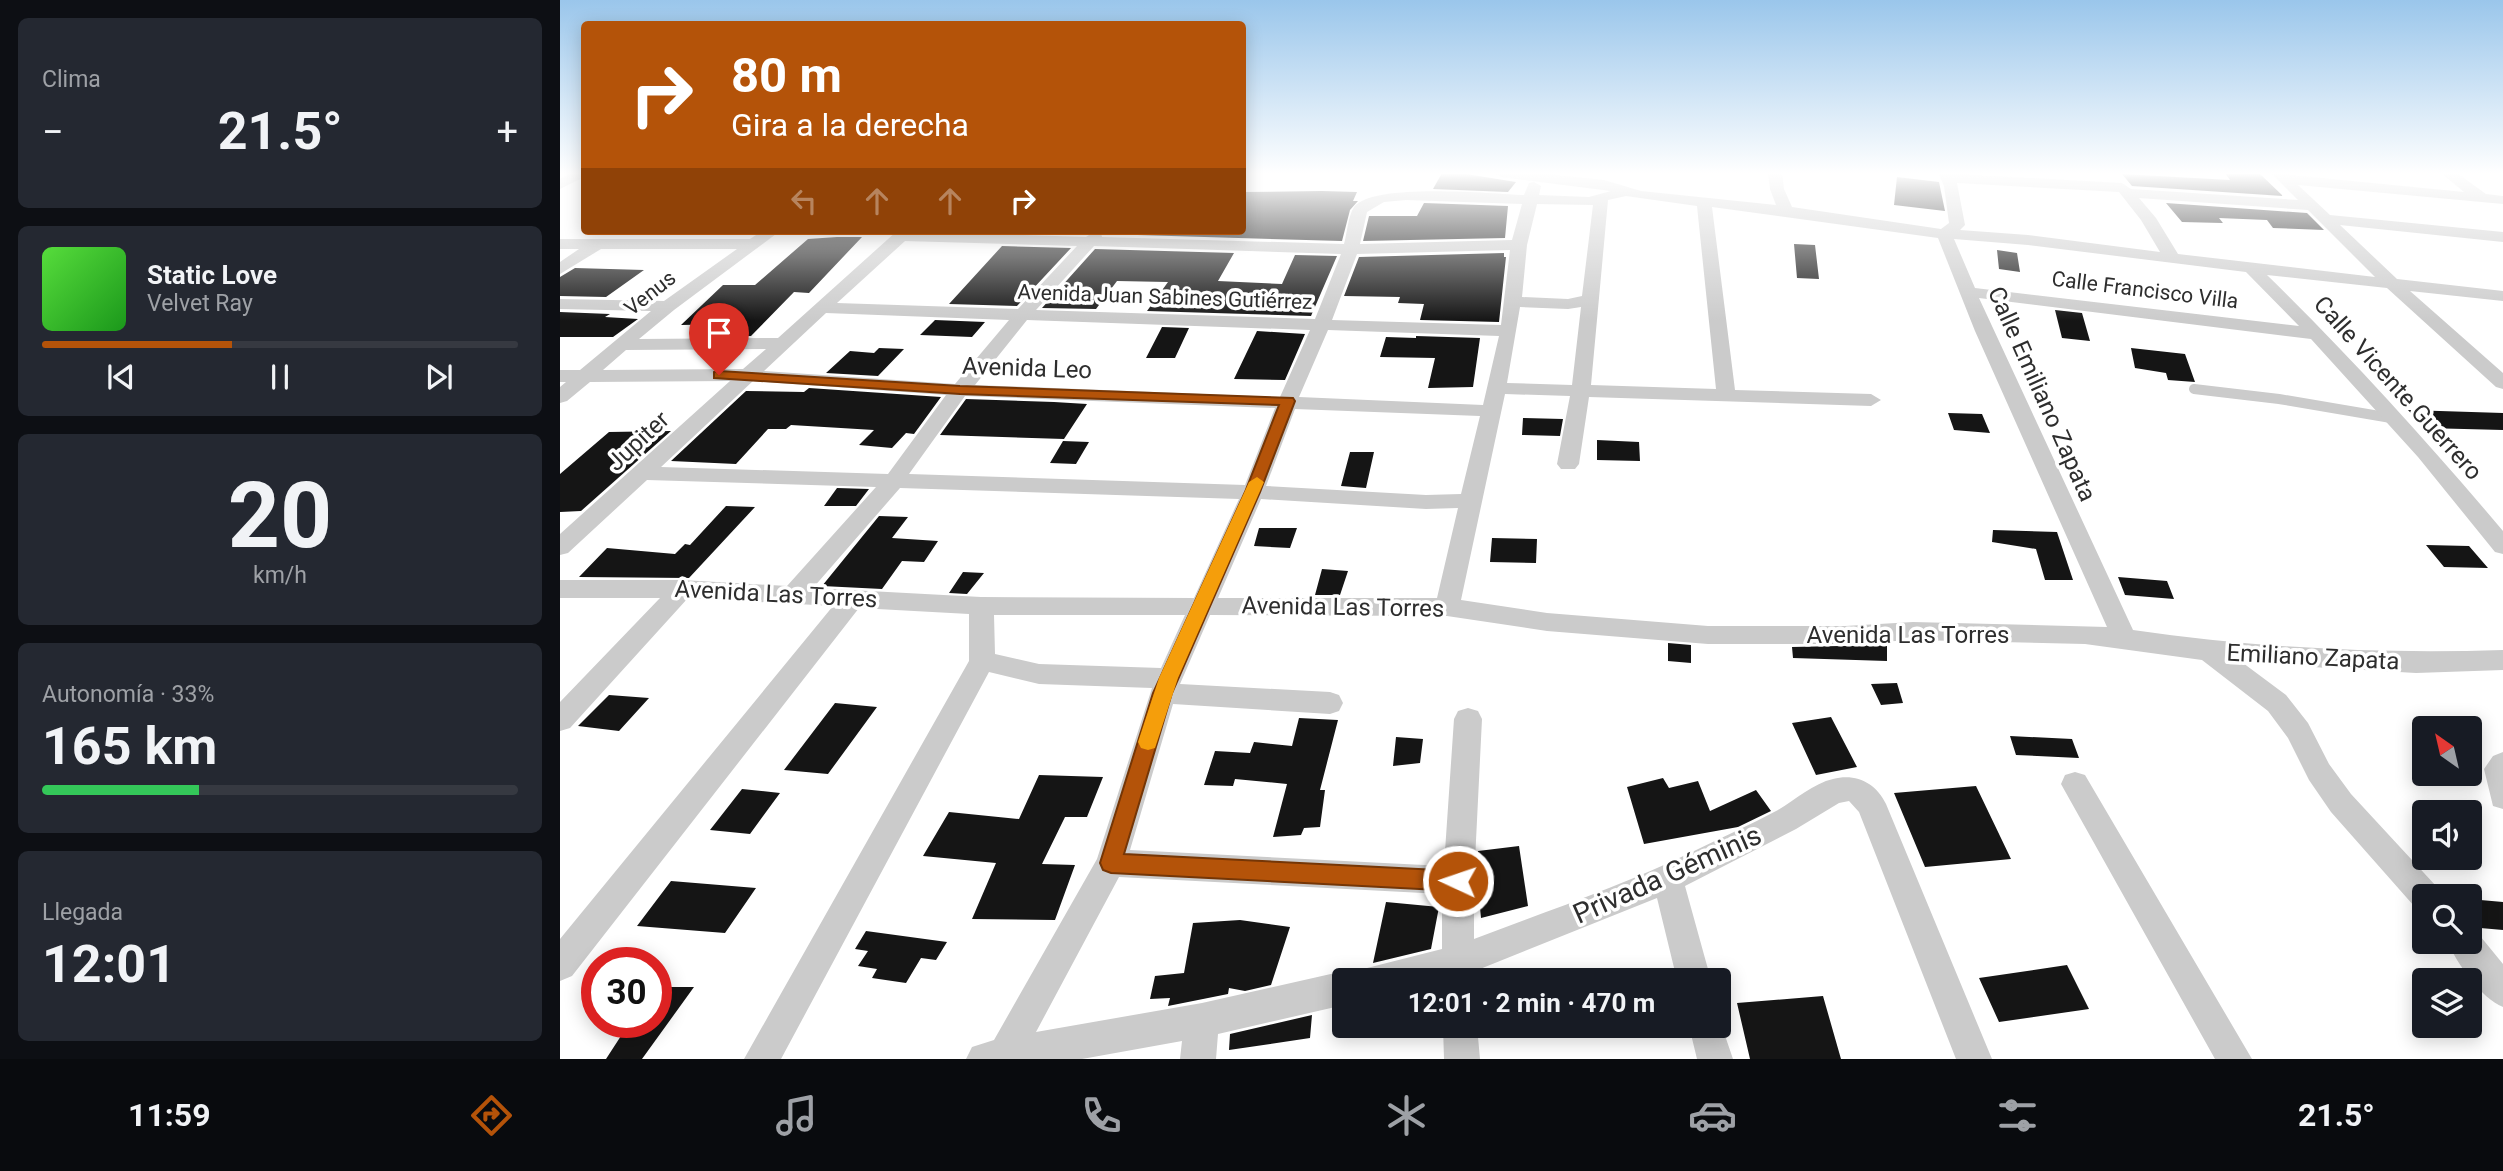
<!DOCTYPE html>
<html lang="es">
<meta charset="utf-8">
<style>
body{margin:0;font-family:Roboto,sans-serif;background:#242831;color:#f1f3f6;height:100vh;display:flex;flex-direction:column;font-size:26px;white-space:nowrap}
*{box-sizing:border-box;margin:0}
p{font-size:23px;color:#9ea1a6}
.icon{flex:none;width:38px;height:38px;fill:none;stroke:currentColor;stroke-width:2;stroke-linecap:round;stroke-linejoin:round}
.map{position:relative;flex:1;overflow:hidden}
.side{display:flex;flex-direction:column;gap:18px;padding:18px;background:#0d0f14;width:560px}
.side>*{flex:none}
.banner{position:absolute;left:21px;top:21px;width:665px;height:214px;border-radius:7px;box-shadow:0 4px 18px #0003;background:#b45309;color:#fff;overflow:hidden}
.needle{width:46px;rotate:326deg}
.buttons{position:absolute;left:1852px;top:716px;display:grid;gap:14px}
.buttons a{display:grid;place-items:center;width:70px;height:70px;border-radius:7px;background:#171b24;box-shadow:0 4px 18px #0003;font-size:35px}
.speed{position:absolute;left:21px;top:947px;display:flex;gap:14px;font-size:35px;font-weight:700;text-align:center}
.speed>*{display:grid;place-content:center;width:91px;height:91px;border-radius:50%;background:#171b24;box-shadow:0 4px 18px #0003;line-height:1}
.speed .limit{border:10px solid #d22;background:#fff;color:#111}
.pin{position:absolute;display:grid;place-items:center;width:60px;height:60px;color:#fff;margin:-72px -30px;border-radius:50% 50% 50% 0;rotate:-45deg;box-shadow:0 0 7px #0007}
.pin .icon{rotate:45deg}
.me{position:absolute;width:77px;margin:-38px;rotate:273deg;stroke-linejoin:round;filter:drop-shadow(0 0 5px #0008)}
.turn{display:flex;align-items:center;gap:24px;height:147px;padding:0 35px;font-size:32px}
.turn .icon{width:91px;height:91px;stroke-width:2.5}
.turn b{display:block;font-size:49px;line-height:60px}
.lanes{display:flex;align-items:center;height:66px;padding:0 35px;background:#0003;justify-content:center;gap:35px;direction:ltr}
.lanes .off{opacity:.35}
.big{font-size:52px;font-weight:700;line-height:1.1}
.side .widget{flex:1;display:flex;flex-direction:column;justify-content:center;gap:10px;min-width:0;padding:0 24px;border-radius:10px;background:#242831}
.side .dial{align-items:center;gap:0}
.dial b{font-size:91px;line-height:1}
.song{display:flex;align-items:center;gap:21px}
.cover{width:84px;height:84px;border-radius:10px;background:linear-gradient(135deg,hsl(110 70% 55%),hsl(120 70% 35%))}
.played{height:7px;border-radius:4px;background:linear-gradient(90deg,#b45309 40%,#363941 40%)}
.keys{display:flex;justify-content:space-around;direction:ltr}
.heat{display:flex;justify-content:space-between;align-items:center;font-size:38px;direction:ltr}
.charge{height:10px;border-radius:5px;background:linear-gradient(90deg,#34c759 33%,#363941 0)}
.trip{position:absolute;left:772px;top:968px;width:399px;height:70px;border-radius:7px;background:#171b24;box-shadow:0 4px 18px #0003;font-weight:700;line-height:70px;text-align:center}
.dock{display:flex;height:112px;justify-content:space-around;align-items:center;background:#090b0e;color:#9ea1a6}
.dock .icon{width:49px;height:49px}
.dock .active{color:#b45309}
.dock b{font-size:32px;color:#f1f3f6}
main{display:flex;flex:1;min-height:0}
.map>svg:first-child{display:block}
</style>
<main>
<section class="side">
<div class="widget"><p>Clima</p>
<div class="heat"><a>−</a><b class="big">21.5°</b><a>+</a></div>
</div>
<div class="widget">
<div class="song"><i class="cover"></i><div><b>Static Love</b><p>Velvet Ray</p></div></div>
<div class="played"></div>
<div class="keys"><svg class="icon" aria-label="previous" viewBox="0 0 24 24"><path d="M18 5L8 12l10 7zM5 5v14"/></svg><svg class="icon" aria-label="pause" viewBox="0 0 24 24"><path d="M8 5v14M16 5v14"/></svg><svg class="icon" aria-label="next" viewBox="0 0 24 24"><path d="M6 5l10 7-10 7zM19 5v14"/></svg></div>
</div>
<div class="widget dial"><b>20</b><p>km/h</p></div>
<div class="widget"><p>Autonomía · 33%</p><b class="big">165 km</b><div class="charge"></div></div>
<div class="widget"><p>Llegada</p><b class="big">12:01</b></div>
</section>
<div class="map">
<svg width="1943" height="1059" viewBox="0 0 1943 1059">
<rect width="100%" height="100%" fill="#fff"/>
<path fill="#151515" d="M882 173 906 174 956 182 948 192 873 189Z
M1665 173H1699L1723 196 1572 186 1562 174 1670 180Z
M1337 177 1379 182 1385 211 1334 205Z
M762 191 797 192 793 201H798L790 210 782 241 544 234 542 231H682V192Z
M864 203 948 206 945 238 803 241 809 216H857Z
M1606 203 1747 213 1764 230 1713 228 1707 220 1659 218 1663 223 1622 222Z
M277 237H302L249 293 234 292 191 336H158L171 324 121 325 163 285H195L248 239Z
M1234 244 1255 245 1259 279 1237 278Z
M442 246 511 248 457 306 389 304Z
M535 249 674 253 658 281 722 284 735 255 777 256 751 316 587 311 608 282 557 281 536 309 482 308Z
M1437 250 1457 253 1460 272 1439 269Z
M944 253V257H946L939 322 860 320 864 304 838 303 840 297 784 296 799 257Z
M15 268 84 270 46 297 0 296V277Z
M1495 310 1522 313 1530 341 1502 338Z
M0 312 50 314 45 317 78 319 53 337H0Z
M375 320 425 322 412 337 360 335Z
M602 327 629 328 615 358H586Z
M697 331 745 334 725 380 674 379Z
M856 336 920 338 913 387 868 388 875 358 820 357 826 337 856 338Z
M319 348 344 349 318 376 266 373 290 351 314 353Z
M1571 348 1625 354 1635 382 1608 380 1606 373 1575 368Z
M249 388 381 397 354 434 346 433 332 448 299 445 314 430 231 425 226 429H208L176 464 111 461 186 391 244 392Z
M406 399 494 402 527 404 504 439 380 435Z
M1848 410 1943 413V430L1865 428Z
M1388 413 1422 414 1430 433 1394 430Z
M963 418 1003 419 1000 436 962 435Z
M111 431 21 511 0 512V474L49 432Z
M1037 440 1079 442 1080 461 1037 460Z
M503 441 529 442 516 464 490 463Z
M790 452H814L806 488 781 486Z
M277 488 309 489 296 506H264Z
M166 506 195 507 129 578 19 577 47 548 115 554 125 544 130 545Z
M319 516 348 517 332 538 378 541 364 562 342 561 322 589 262 586Z
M699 528H737L730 548 694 546Z
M1433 530 1497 532 1513 580H1485L1476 549 1432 542Z
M932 538 977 539 976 563 930 562Z
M1866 545 1909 546 1928 568 1884 567Z
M762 569 788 571 780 595H755Z
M403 572 424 573 407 594 389 593Z
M1558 577 1607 581 1614 599 1565 595Z
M1108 643 1131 645V663L1108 661Z
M1327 645V661L1233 658 1232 647Z
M1337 683 1343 703 1321 705 1311 684Z
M49 695 89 698 59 731 18 726Z
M275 703 317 707 268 774 224 770Z
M1271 717 1297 767 1256 775 1232 723Z
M739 718 778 720 760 790H765L760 827 744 828 741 835 713 837 727 784 675 779 673 786 644 785 655 751 690 753 694 742 732 746Z
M1450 736 1512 739 1519 758 1456 755Z
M836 737 863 739 860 763 833 766Z
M479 775 543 777 527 817H505L482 864 515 865 495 920 412 919 436 863 363 856 389 812 459 819Z
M1103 778 1109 788 1138 781 1150 811 1196 790 1211 811 1178 827 1084 844 1067 787Z
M1416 786 1451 859 1365 867 1334 793Z
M182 789 220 793 190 834 150 830Z
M959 846 968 906 921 918 917 876 918 851Z
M111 881 196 888 165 933 77 926Z
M1909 899 1943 902V930L1909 927Z
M826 902 879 907 871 949 813 963Z
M680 920 730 927 711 985 685 991 669 988 668 994 608 1006 610 998 590 999 595 976 624 973 633 923Z
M306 931 387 942 376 960 361 958 346 983 312 978 317 969 298 966 308 951 295 949Z
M1507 965 1529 1009 1439 1022 1419 978Z
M96 987H134L82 1059H46L70 1022H96Z
M1263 996 1281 1059H1190L1177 1003Z
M752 1015 750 1038 669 1050 670 1034Z"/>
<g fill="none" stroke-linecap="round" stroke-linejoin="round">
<path stroke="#cbcbcb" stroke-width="10" d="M1634 389 1719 399 1831 418"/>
<path fill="#cbcbcb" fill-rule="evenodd" d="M11 173H24V177L0 189V179Z
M934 173H978L1044 180 1081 191 1216 205 1210 189 1208 173H1222L1224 189 1232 207 1381 229 1389 223 1384 186 1378 173 1562 183 1571 189 1738 200 1711 173 1904 192 1881 173H1897L1926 194 1943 196V204L1738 185 1770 215 1943 232V242L1780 225 1837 279 1943 291V301L1850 291 1943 373V389L1936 387 1827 288 1707 275C1790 356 1868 442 1943 531V554L1935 552 1858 457 1751 339 1419 298 1573 630C1695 648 1819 654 1943 650V670L1856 673 1683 663 1726 695 1748 723 1769 764 1791 794 1876 886 1881 896H1864V910L1854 906 1771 812 1749 780 1728 738 1708 711 1642 660 1525 644 1353 640 1285 644H1148L987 631 887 616 650 615 620 684 770 692 779 695 783 703 779 711 770 714 613 704 570 850 884 866 894 719 898 711 908 708 918 711 922 719 914 881V939C987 911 1062 886 1132 852 1160 838 1190 825 1218 810 1235 800 1254 783 1273 779 1296 773 1316 783 1326 804L1432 1059H1396L1299 812 1289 801 1279 803 1236 829 1125 886 1151 980H1117L1097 898 915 971V980H802L807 968 882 949V894L559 877 476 1032 642 1003 784 971 796 976 797 980H784V1005L658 1034 656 1059H620L622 1041 522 1059H406L412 1047 434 1040 537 859 592 688 479 684 429 672 221 1059H184L409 661V614L299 608 12 976 0 981V939L273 606 128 598 10 728 0 731V702L100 598H0V580H122L227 586 316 487 87 480 8 553 0 555V534L170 381 30 382 7 401 0 403V387L6 382H0V370H20L91 311 0 309V299L104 301 177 249H41L0 274V262L19 249H0V239H190L202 231H220L114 310 79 339 218 338 337 231 526 237 535 231 541 233 542 237 784 244C787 234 788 216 794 207 814 182 931 194 964 195L969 183 974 182 981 186 979 195 1029 197 1051 191 941 177ZM1397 183 1559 192 1581 220 1600 252 1468 235 1400 230 1405 225ZM1066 196 1137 206 1156 389 1031 385 1048 200ZM1579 198 1748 210 1815 277 1618 254 1596 218ZM846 200 962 204 952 240 800 244 807 212 824 202ZM977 204 1033 205 1022 296 1008 299 962 297 967 245ZM1152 207 1378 238 1415 331 1547 627 1353 622 1285 626H1148L987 613 901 600 945 394 1010 396 997 464 1001 469H1015L1019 464 1029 397 1311 406 1321 400 1311 394 1175 390ZM1394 239 1468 245 1686 272 1739 326 1415 288ZM345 241 517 246 458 309 277 303ZM534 246 781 254 755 319 476 310ZM950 250 941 325 772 320 797 254ZM960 307 1008 309 1021 307 1012 385 947 383ZM266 313 449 320 395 384 204 371ZM467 320 750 330 720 397 415 385ZM768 330 939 336 923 405 739 397ZM206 349 183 369 43 370 66 350ZM193 381 386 395 328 474 101 467ZM405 396 715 408 685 485 349 474ZM735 409 920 416 901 494 866 495 706 486ZM340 488 679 499 634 598 421 597 253 588ZM701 499 866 509 898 508 877 598H658ZM434 615H625L601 668 479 664 435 654Z
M1943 752V809L1933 806 1924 769 1933 756Z
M1515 772 1525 775 1692 1059H1655L1501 784 1505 775Z
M1909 929 1916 931 1943 964V1007C1921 998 1897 964 1888 942H1909Z
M1158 1015 1173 1059H1137L1129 1026H1158Z
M883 1026H917L920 1059H884Z"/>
</g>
<linearGradient id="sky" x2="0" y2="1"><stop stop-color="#9ac6eb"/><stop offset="0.54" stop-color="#fff"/><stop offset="1" stop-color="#fff" stop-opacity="0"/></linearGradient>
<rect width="1943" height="321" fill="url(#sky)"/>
<path fill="#b45309" stroke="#753606" stroke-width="2" d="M159 371 400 386 733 398 735 401 700 492 612 693 564 854 898 871 906 874 909 881 906 888 898 891 551 873 543 870 540 863 593 693 685 492 719 405 400 394 154 378V372Z"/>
<path fill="#f59e0b" d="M697 477 704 482 618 678 597 742 595 748 588 750 581 748 578 742 599 678 689 482Z"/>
<g text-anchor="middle" stroke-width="7" stroke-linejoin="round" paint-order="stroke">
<g font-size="21" fill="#2e2e2e" stroke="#fff">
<text transform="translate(1585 290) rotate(7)" y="7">Calle Francisco Villa</text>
<text transform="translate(90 293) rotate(-38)" y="7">Venus</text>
<text transform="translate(605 297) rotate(2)" y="7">Avenida Juan Sabines Gutiérrez</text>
</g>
<g font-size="24" fill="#2e2e2e" stroke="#fff">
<text transform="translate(467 368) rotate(2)" y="8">Avenida Leo</text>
<text transform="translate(1838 388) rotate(48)" y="8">Calle Vicente Guerrero</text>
<text transform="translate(1482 394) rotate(66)" y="8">Calle Emiliano Zapata</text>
<text transform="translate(78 441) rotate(-43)" y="8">Jupiter</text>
<text transform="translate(216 594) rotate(3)" y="8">Avenida Las Torres</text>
<text transform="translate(783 607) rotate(1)" y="8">Avenida Las Torres</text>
<text x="1348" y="643">Avenida Las Torres</text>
<text transform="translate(1753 657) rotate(3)" y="8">Emiliano Zapata</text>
</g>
<g font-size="28" fill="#2e2e2e" stroke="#fff">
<text transform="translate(1107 874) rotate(-24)" y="10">Privada Géminis</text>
</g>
</g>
</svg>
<div class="buttons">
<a><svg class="needle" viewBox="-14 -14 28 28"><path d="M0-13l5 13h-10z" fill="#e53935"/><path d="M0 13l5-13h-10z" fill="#9ea1a6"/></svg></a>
<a><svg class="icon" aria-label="sound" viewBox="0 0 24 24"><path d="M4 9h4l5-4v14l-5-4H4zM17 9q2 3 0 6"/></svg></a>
<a><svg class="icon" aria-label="search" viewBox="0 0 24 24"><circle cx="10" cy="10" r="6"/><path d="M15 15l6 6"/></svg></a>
<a><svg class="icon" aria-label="layers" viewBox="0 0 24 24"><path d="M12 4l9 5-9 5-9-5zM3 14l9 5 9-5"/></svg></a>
</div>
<div class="speed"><div class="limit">30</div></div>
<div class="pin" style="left:159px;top:375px;background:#d93025"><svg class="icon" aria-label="arrive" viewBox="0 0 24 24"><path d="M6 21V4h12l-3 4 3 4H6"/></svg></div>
<svg class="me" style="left:898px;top:881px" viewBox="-20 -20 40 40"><circle r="17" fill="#b45309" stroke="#fff" stroke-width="3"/><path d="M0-11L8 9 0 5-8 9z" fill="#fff"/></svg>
<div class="trip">12:01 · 2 min · 470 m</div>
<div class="banner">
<div class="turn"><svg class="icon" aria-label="right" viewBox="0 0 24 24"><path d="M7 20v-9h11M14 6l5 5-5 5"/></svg><div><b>80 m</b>Gira a la derecha</div></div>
<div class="lanes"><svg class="icon off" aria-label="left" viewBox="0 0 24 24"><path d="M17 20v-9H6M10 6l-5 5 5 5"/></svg><svg class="icon off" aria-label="ahead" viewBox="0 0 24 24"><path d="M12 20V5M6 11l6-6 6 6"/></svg><svg class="icon off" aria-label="ahead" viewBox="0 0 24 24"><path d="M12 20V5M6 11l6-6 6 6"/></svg><svg class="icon" aria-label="right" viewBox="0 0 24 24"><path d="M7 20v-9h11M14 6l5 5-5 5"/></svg></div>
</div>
</div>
</main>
<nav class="dock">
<b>11:59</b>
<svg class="icon active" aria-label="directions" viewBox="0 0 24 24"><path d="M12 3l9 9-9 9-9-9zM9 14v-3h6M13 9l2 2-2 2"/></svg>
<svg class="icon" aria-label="music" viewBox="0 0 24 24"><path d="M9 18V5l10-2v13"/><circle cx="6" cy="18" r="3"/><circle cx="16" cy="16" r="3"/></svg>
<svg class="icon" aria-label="phone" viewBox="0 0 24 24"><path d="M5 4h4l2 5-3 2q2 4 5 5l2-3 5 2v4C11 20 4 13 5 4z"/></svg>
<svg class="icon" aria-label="climate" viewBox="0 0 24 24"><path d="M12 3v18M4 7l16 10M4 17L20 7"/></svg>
<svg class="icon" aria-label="car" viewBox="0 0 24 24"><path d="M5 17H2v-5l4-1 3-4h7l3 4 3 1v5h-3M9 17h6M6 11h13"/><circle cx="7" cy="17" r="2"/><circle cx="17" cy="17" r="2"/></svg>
<svg class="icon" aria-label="filters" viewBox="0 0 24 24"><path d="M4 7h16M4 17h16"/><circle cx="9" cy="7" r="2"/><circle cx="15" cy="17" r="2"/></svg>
<b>21.5°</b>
</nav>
